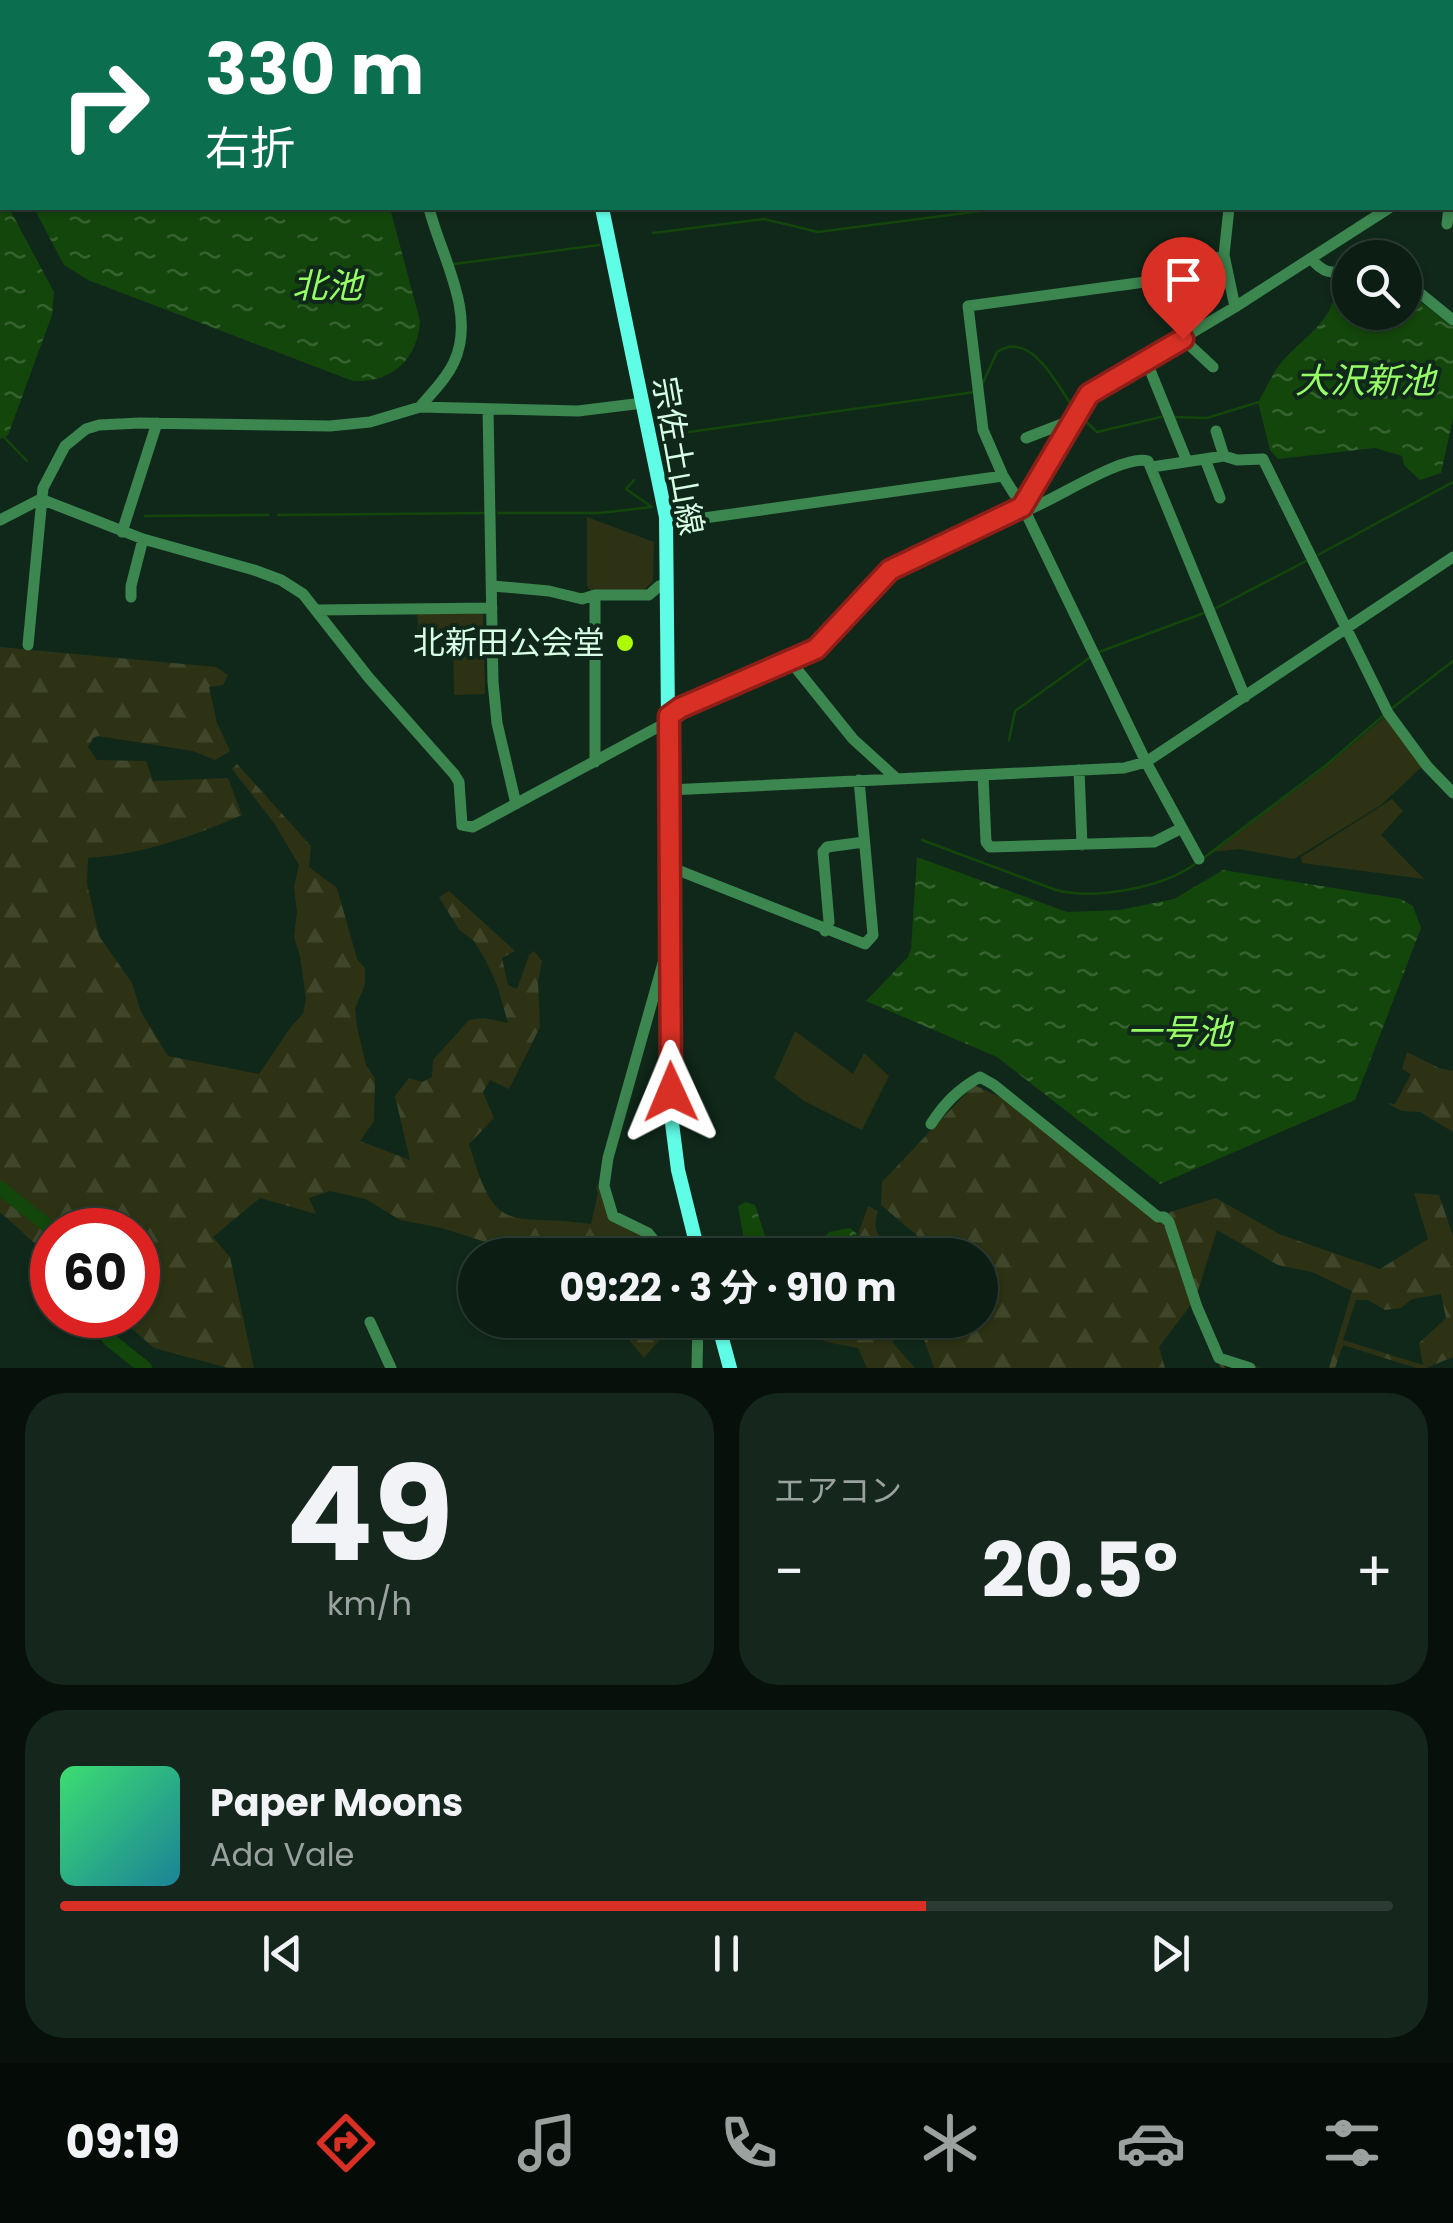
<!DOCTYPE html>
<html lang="ja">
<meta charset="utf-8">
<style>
body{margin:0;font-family:Poppins,"Noto Sans JP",sans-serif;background:#15271d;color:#f1f3f6;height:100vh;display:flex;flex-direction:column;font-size:38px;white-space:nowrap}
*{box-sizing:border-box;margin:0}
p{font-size:32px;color:#9aa2a0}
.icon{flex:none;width:55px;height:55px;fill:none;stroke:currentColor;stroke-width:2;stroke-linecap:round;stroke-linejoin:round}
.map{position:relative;height:1368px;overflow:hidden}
.drawer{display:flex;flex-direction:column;gap:25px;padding:25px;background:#07100b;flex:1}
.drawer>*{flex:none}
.hud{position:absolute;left:0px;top:0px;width:1455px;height:210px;box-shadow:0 2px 8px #0004,0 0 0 2px #2c3c34;background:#0b6e4f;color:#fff;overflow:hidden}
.controls{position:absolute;left:1332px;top:240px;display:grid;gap:20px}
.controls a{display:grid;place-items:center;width:90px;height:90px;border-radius:50%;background:#0c1e14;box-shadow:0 2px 8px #0004,0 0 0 2px #2c3c34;font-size:50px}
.speed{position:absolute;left:30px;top:1208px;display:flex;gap:20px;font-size:50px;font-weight:700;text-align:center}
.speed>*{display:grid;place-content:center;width:130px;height:130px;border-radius:50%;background:#0c1e14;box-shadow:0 2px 8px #0004,0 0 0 2px #2c3c34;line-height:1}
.speed .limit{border:15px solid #d22;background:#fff;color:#111}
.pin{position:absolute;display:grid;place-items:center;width:85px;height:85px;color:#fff;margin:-102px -42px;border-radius:50% 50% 50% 0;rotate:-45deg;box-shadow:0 0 10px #0007}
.pin .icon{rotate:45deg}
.me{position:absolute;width:110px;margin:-55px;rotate:359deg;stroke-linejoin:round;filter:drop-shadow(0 0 8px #0008)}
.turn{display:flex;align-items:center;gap:35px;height:210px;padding:0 40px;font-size:45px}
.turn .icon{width:130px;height:130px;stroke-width:2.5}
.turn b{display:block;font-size:70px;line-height:85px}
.big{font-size:75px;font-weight:700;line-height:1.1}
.drawer .card{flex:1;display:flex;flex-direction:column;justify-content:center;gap:15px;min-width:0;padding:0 35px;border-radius:40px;background:#15271d}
.drawer .dial{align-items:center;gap:0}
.dial b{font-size:130px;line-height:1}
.song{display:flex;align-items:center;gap:30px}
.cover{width:120px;height:120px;border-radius:15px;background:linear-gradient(135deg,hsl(140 70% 55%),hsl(190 70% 35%))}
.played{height:10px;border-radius:5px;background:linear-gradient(90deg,#d93025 65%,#2c3c34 65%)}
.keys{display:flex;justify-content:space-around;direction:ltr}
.heat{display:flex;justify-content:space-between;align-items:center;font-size:55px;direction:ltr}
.drawer .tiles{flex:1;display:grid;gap:25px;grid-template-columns:1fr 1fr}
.card:last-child{grid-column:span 2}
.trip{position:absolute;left:458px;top:1238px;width:540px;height:100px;border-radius:50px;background:#0c1e14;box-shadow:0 2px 8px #0004,0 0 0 2px #2c3c34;font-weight:700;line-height:100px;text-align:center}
.menu{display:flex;height:160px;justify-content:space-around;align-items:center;background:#050c08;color:#9aa2a0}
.menu .icon{width:70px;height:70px}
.menu .on{color:#d93025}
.menu b{font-size:45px;color:#f1f3f6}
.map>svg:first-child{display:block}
</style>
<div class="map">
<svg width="1453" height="1368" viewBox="0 0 1453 1368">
<defs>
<pattern id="forest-firs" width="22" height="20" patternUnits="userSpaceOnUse" patternTransform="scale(2.5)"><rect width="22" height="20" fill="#2c3213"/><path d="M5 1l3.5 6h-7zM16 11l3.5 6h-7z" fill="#40462a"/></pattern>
<pattern id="water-ripples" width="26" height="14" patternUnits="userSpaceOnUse" patternTransform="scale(2.5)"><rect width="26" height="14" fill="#13460b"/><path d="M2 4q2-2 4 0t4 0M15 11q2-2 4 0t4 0" fill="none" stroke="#35622e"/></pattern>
</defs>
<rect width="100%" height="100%" fill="#10281a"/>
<path fill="#2c3213" d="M587 517 654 542 653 581 643 591H591L587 586Z
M483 612 485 694 454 695 453 634 419 637 417 613Z
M1386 716 1422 767 1381 805 1294 859 1239 849 1212 852 1322 770Z
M1392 799 1403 811 1381 835 1424 879 1302 863 1301 857Z
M795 1031 853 1074 864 1053 889 1076 862 1130 804 1101 774 1078Z"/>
<path fill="url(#forest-firs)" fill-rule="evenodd" d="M0 647 216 667 228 675 223 685 209 687 217 723 230 751 215 760 193 751 98 736 93 738 88 747 97 760 146 761 153 781 228 778 242 815C191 837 144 854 88 858L87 884 99 936 132 983 141 1012 168 1056 259 1074 290 1028 303 1014 306 999 300 956 294 937 297 912 294 887 299 865 274 823 232 769 237 764 311 846 309 867 337 888 357 959 365 968V984L355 1009 357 1027 366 1065 375 1078 374 1121 360 1141 410 1160 395 1096 409 1078 422 1082 432 1077 433 1060 469 1020 484 1018 508 1023 497 985 486 961 474 941 459 930 439 897 449 891 515 951 502 958 508 985 517 989 529 955 534 951 542 961 538 982 540 1027 509 1089 490 1080 483 1092 494 1118 469 1144C497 1240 508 1212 591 1224L598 1193 596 1186 602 1189 606 1206 641 1232 664 1255 514 1251 442 1228 400 1220 366 1199 330 1191 309 1198 316 1214 260 1198 213 1237 230 1257 254 1368H228L154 1348 116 1315H138V1230H52V1259L0 1212Z
M1407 1052 1439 1068 1453 1071V1132L1420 1112 1402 1111 1387 1103 1395 1104 1411 1074 1402 1069Z
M974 1085 1002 1098 1159 1224 1170 1212 1216 1198 1279 1234 1380 1269 1428 1239 1414 1193 1439 1195 1453 1236V1357L1426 1368H1416L1343 1345 1335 1368H1329L1352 1291 1312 1272 1278 1265 1217 1230 1196 1297 1208 1329 1225 1357 1263 1368 1223 1364 1225 1368H1221L1192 1303 1159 1347 1165 1368H934L917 1320H980V1255H940L881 1205 882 1182ZM1441 1294 1446 1318 1419 1343 1423 1365 1343 1340 1356 1300H1368L1385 1310 1401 1308 1412 1299Z
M868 1206 878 1211C870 1235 883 1241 901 1255H851Z
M624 1320H644L661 1338 644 1358 626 1336 630 1330Z
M812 1320H840L892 1333 893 1343 915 1368H867L858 1348 826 1342 814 1335Z"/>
<path fill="url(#water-ripples)" d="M3 0H189L198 2H2V147L0 5Z
M0 192 2 208H9L54 292 52 315 8 435 0 439Z
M34 208H390L420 321C418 359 392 383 353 381L88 280 64 265Z
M1350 276V312H1405V290L1453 327V418L1441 473 1420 480 1404 465 1402 456 1375 448 1278 459 1270 450 1258 402C1265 391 1270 378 1278 367 1300 337 1338 323 1336 279Z
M917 857 1067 912 1119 910 1174 899 1223 870 1401 899 1413 906 1421 928 1355 1100 1160 1184 997 1057 866 1001 908 957 911 949Z
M746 1202 755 1205 766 1239 777 1255H747L738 1206Z
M850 1228 857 1234 849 1255H810L829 1232Z"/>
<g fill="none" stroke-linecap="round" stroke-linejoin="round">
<path stroke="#13460b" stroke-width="2.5" d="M1452 115H1453
M653 233 764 219 818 232 1004 208
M454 264 599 245
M981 387 997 352C1030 329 1058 385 1073 408
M1175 417 1207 418 1259 402
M1082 418 1097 432 1161 417
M689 432 975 392
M0 433 27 461
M498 513H600L652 507 626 489 634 480
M278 515 485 513
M145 516 268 515
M1318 555 1453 482
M1216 608 1306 561
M1099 652 1204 613
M1391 709 1453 661
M1009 740 1015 711 1092 656
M922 840 1056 890C1095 900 1162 888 1195 864
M1205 857 1325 766 1383 716"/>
<path stroke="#13460b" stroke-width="14" d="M0 1188 53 1230
M94 1315 109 1339 145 1368"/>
<path stroke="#3c8650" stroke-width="11" d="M1232 0 1234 2
M1316 2 1319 0
M1452 166H1453
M1447 224 1449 208
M1224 255 1235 307
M1311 258C1323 274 1331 273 1350 271
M1405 281 1453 320
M1183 339 1213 367
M1146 360 1186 459
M420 407C432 392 446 380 454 362 477 313 440 254 429 208
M488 409 493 682 497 723 516 804
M1216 431 1224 456
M1026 438 1075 419
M1205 459 1220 498
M1152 467 1224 456 1237 460 1263 459 1388 713 1427 766 1453 793
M41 499 143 539 254 570 281 580 303 594 369 678 454 774 459 782 462 825 473 827 660 726 680 707 817 649 890 570 1022 507 1089 394 1235 307 1389 208
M1025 511C1054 501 1122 454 1148 461L1245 697
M666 517 704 518 1003 476
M0 520 41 499
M122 532 157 423
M493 586 549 591 582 599 595 595H649L659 586 667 585
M595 595V762
M131 597V586L143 539
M317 610 492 608
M28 645 43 488 65 446 86 429 99 425 140 423 330 426 370 422 420 407 578 411 643 403
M791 662 853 739 897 779
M1079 770 1082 845
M983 775 986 842 990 847 1154 842 1178 830
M669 790 1124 768 1146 762 1453 557
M1199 859 1146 762 1025 511 1003 476 983 430 968 306 1167 279 1224 255 1229 208
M670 867 865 944 873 935 859 780
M825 931 829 922 823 852 827 847 864 842
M931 1124C944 1104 958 1089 980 1077L994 1085 1158 1217H1164L1169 1222 1197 1307 1219 1358 1250 1368
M666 1255 648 1233 613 1216 604 1186 608 1158 663 963 670 955
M370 1322 391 1368
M697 1368 698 1320"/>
<path stroke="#60fde6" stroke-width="14" d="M573 0 574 2
M1410 0 1412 2
M1452 55H1453
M602 208 666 517 672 1123 678 1170 699 1255
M717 1320 730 1368"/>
</g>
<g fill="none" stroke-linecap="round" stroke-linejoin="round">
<g stroke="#8d1f18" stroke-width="25">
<path id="route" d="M671 1092 669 716 680 708 816 649 890 570 1022 507 1089 394 1183 339"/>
</g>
<use href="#route" stroke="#d93025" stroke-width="18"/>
</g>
<circle fill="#acfc07" stroke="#10281a" stroke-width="4" cx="625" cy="643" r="10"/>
<g text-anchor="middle" stroke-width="8" stroke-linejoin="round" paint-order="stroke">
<g font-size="32" fill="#d8fee5" stroke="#10281a">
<text transform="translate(678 456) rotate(80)" y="11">宗佐土山線</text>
</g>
<g font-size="32" fill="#d8fee5" stroke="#10281a" text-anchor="end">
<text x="605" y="654">北新田公会堂</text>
</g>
<g font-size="35" font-style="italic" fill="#96fd67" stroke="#10281a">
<text x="327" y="298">北池</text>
<text x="1365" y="393">大沢新池</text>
<text x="1179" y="1044">一号池</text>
</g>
</g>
</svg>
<div class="controls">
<a><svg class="icon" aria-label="search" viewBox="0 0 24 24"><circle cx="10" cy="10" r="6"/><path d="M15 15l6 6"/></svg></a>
</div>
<div class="speed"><div class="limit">60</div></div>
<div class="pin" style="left:1183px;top:339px;background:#d93025"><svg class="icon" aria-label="arrive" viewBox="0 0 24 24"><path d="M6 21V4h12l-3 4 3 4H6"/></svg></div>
<svg class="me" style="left:671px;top:1092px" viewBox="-20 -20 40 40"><path d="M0-17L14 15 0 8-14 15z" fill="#d93025" stroke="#fff" stroke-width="4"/></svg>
<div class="trip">09:22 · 3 分 · 910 m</div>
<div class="hud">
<div class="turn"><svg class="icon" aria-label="right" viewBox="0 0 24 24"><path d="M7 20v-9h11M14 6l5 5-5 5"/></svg><div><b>330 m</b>右折</div></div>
</div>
</div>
<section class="drawer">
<div class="tiles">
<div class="card dial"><b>49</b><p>km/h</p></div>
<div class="card"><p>エアコン</p>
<div class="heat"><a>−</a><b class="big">20.5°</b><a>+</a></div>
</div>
<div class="card">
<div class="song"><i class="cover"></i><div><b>Paper Moons</b><p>Ada Vale</p></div></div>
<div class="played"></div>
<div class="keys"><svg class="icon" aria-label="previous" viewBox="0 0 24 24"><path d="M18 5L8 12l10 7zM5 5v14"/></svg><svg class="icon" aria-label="pause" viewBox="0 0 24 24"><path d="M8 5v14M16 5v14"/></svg><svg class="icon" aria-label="next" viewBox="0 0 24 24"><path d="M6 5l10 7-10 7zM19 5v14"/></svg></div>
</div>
</div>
</section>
<nav class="menu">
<b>09:19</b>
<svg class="icon on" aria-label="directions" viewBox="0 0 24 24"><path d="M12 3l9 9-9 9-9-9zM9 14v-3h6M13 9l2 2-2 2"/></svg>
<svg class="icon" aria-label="music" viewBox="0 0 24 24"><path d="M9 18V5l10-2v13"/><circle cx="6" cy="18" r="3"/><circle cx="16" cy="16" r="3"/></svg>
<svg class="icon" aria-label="phone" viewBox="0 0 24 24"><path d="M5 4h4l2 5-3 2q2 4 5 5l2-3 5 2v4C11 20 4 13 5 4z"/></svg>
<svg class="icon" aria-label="climate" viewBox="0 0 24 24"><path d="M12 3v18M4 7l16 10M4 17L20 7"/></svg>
<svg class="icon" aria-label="car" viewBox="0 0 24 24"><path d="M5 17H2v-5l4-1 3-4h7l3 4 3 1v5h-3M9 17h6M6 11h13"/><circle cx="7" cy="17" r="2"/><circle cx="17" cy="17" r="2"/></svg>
<svg class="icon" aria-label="filters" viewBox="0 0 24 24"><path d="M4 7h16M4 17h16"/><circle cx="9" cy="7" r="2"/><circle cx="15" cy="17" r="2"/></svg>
</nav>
